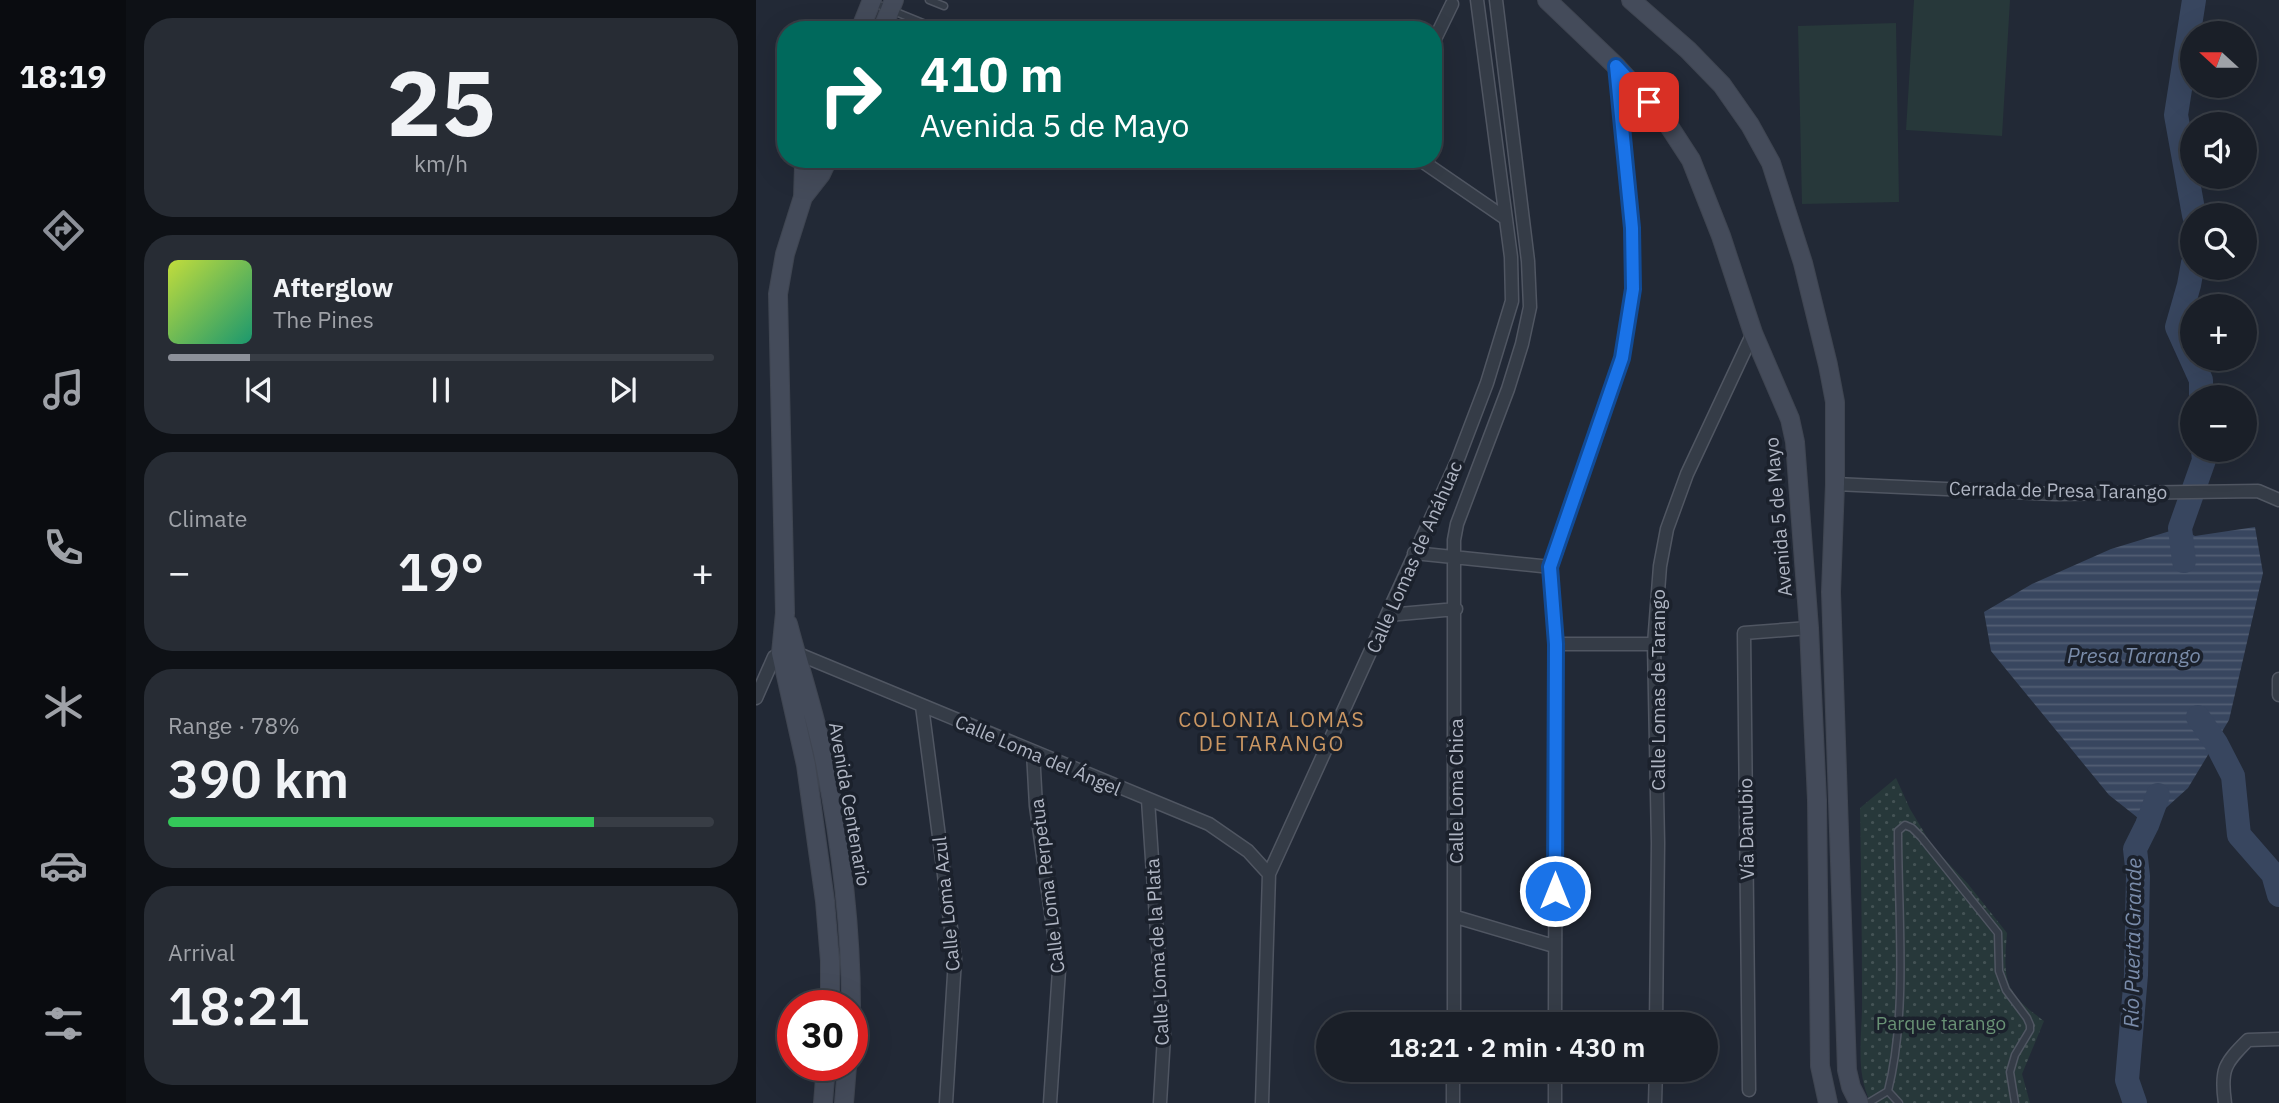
<!DOCTYPE html>
<meta charset="utf-8">
<style>
body{margin:0;font-family:"IBM Plex Sans",sans-serif;background:#272c34;color:#f1f3f6;height:100vh;display:flex;flex-direction:column;font-size:26px;white-space:nowrap}
*{box-sizing:border-box;margin:0}
p{font-size:23px;color:#9fa2a8}
.icon{flex:none;width:38px;height:38px;fill:none;stroke:currentColor;stroke-width:2;stroke-linecap:round;stroke-linejoin:round}
.map{position:relative;flex:1;overflow:hidden}
.details{display:flex;flex-direction:column;gap:18px;padding:18px;background:#0e1116;width:630px}
.details>*{flex:none}
.hud{position:absolute;left:21px;top:21px;width:665px;height:147px;border-radius:28px;box-shadow:0 7px 28px #0002,0 0 0 2px #383d45;background:#00695c;color:#fff;overflow:hidden}
.needle{width:46px;rotate:291deg}
.fabs{position:absolute;left:1424px;top:21px;display:grid;gap:14px}
.fabs a{display:grid;place-items:center;width:77px;height:77px;border-radius:50%;background:#1a1f28;box-shadow:0 7px 28px #0002,0 0 0 2px #383d45;font-size:35px}
.speed{position:absolute;left:21px;top:990px;display:flex;gap:14px;font-size:35px;font-weight:700;text-align:center}
.speed>*{display:grid;place-content:center;width:91px;height:91px;border-radius:50%;background:#1a1f28;box-shadow:0 7px 28px #0002,0 0 0 2px #383d45;line-height:1}
.speed .limit{border:10px solid #d22;background:#fff;color:#111}
.pin{position:absolute;display:grid;place-items:center;width:60px;height:60px;color:#fff;margin:-30px;border-radius:14px;box-shadow:0 4px 10px #0006}
.me{position:absolute;width:77px;margin:-38px;rotate:0deg;stroke-linejoin:round;filter:drop-shadow(0 0 5px #0008)}
.turn{display:flex;align-items:center;gap:24px;height:147px;padding:0 28px;font-size:32px}
.turn .icon{width:91px;height:91px;stroke-width:2.5}
.turn b{display:block;font-size:49px;line-height:60px}
.big{font-size:52px;font-weight:600;line-height:1.1}
.details .tile{flex:1;display:flex;flex-direction:column;justify-content:center;gap:10px;min-width:0;padding:0 24px;border-radius:28px;background:#272c34}
.details .dial{align-items:center;gap:0}
.dial b{font-size:91px;line-height:1}
.song{display:flex;align-items:center;gap:21px}
.cover{width:84px;height:84px;border-radius:10px;background:linear-gradient(135deg,hsl(70 70% 55%),hsl(160 70% 35%))}
.played{height:7px;border-radius:4px;background:linear-gradient(90deg,#8c9099 15%,#383d45 15%)}
.keys{display:flex;justify-content:space-around;direction:ltr}
.heat{display:flex;justify-content:space-between;align-items:center;font-size:38px;direction:ltr}
.charge{height:10px;border-radius:5px;background:linear-gradient(90deg,#34c759 78%,#383d45 0)}
.trip{position:absolute;left:560px;top:1012px;width:402px;height:70px;border-radius:35px;background:#1a1f28;box-shadow:0 7px 28px #0002,0 0 0 2px #383d45;font-weight:600;line-height:70px;text-align:center}
main{display:flex;flex:1;min-height:0}
.dock{display:flex;flex-direction:column;width:126px;justify-content:space-around;align-items:center;background:#0a0c10;color:#9fa2a8}
.dock .icon{width:49px;height:49px}
.dock .current{color:#8c9099}
.dock b{font-size:32px;color:#f1f3f6}
.map>svg:first-child{display:block}
</style>
<main>
<nav class="dock">
<b>18:19</b>
<svg class="icon current" aria-label="directions" viewBox="0 0 24 24"><path d="M12 3l9 9-9 9-9-9zM9 14v-3h6M13 9l2 2-2 2"/></svg>
<svg class="icon" aria-label="music" viewBox="0 0 24 24"><path d="M9 18V5l10-2v13"/><circle cx="6" cy="18" r="3"/><circle cx="16" cy="16" r="3"/></svg>
<svg class="icon" aria-label="phone" viewBox="0 0 24 24"><path d="M5 4h4l2 5-3 2q2 4 5 5l2-3 5 2v4C11 20 4 13 5 4z"/></svg>
<svg class="icon" aria-label="climate" viewBox="0 0 24 24"><path d="M12 3v18M4 7l16 10M4 17L20 7"/></svg>
<svg class="icon" aria-label="car" viewBox="0 0 24 24"><path d="M5 17H2v-5l4-1 3-4h7l3 4 3 1v5h-3M9 17h6M6 11h13"/><circle cx="7" cy="17" r="2"/><circle cx="17" cy="17" r="2"/></svg>
<svg class="icon" aria-label="filters" viewBox="0 0 24 24"><path d="M4 7h16M4 17h16"/><circle cx="9" cy="7" r="2"/><circle cx="15" cy="17" r="2"/></svg>
</nav>
<section class="details">
<div class="tile dial"><b>25</b><p>km/h</p></div>
<div class="tile">
<div class="song"><i class="cover"></i><div><b>Afterglow</b><p>The Pines</p></div></div>
<div class="played"></div>
<div class="keys"><svg class="icon" aria-label="previous" viewBox="0 0 24 24"><path d="M18 5L8 12l10 7zM5 5v14"/></svg><svg class="icon" aria-label="pause" viewBox="0 0 24 24"><path d="M8 5v14M16 5v14"/></svg><svg class="icon" aria-label="next" viewBox="0 0 24 24"><path d="M6 5l10 7-10 7zM19 5v14"/></svg></div>
</div>
<div class="tile"><p>Climate</p>
<div class="heat"><a>−</a><b class="big">19°</b><a>+</a></div>
</div>
<div class="tile"><p>Range · 78%</p><b class="big">390 km</b><div class="charge"></div></div>
<div class="tile"><p>Arrival</p><b class="big">18:21</b></div>
</section>
<div class="map">
<svg width="1523" height="1103" viewBox="0 0 1523 1103">
<defs>
<pattern id="grass-dots" width="8" height="8" patternUnits="userSpaceOnUse" patternTransform="scale(1.75)"><rect width="8" height="8" fill="#27383a"/><path d="M2 2h.1M6 6h.1" fill="none" stroke="#445355" stroke-width="1.8" stroke-linecap="round"/></pattern>
<pattern id="water-rules" width="6" height="5" patternUnits="userSpaceOnUse" patternTransform="scale(1.75)"><rect width="6" height="5" fill="#38465f"/><path d="M0 2.5h6" fill="none" stroke="#525e74"/></pattern>
</defs>
<rect width="100%" height="100%" fill="#222936"/>
<path fill="url(#grass-dots)" d="M1140 778 1154 809 1177 847 1212 884 1251 933C1247 981 1248 992 1288 1021L1266 1074 1274 1103H1115C1098 1071 1107 1032 1106 997 1106 934 1105 871 1104 808Z"/>
<path fill="#27383a" d="M1158 0H1254L1246 136 1150 130Z
M1140 23 1143 202 1046 204 1042 26Z"/>
<path fill="url(#water-rules)" d="M1499 527 1507 573 1473 720 1432 788 1391 825 1353 795 1235 651 1228 612 1276 584 1355 549 1424 528 1439 536Z"/>
<g fill="none" stroke-linecap="round" stroke-linejoin="round">
<path stroke="#38465f" stroke-width="24" d="M1438 0 1420 115 1438 215
M1437 263 1433 285 1421 327 1445 380V397
M1428 561 1424 528 1448 460 1447 450
M1442 717 1460 743 1477 776 1483 835 1517 874 1523 895
M1379 1103 1371 1080 1380 975 1382 876 1379 849 1391 825 1402 795"/>
<g stroke="#505662" stroke-width="9">
<path id="lane" d="M173 0 188 6
M118 3 184 30
M1132 1091 1143 1103
M1112 1103 1132 1091C1152 1011 1142 914 1142 831L1149 825 1156 828 1165 837 1242 933 1243 971 1250 990 1271 1018 1274 1025V1030L1259 1055 1254 1072 1259 1103"/>
</g>
<g stroke="#505662" stroke-width="15">
<path id="street" d="M677 43 696 4
M663 159 749 218
M1079 484 1299 494 1502 491 1523 500
M658 553 795 567
M632 615 700 609
M800 644H898
M1523 679V695
M0 698 18 657 30 652 40 653 453 824 492 851 513 874
M166 706 199 959 190 1103
M277 752 280 806 303 970 294 1103
M392 800 408 1036 404 1103
M700 917 798 946
M698 1024V540L701 524 752 389 766 344 774 307 772 261 740 0
M799 1024 800 644 795 567 866 358 877 289 876 228 860 66
M900 1024 902 843 898 644 904 566 911 529 931 474 997 333
M799 1069V1103
M993 1090 988 633 1053 628
M506 1103 513 874 702 459 731 383 756 301 755 257 721 0
M697 1103V1069
M899 1103 900 1069
M1469 1103C1464 1069 1469 1063 1492 1040L1523 1039"/>
</g>
<g stroke="#3f4551" stroke-width="20">
<path id="secondary" d="M791 0 860 66 909 120 935 160 965 236 997 333 1034 419 1039 442 1053 628 1061 800 1064 1066 1072 1103
M875 0 932 50 966 85 994 125 1015 163 1047 263 1072 365 1079 402V484L1075 592 1091 1070 1095 1087 1103 1103
M104 30 116 0
M126 30 138 0
M50 159 48 166 47 197 29 254 22 294 29 613 25 653 50 765 69 901 74 961V1006
M47 197 65 174 72 159
M32 624C44 670 60 717 69 763 84 840 95 928 95 1006
M67 1103 70 1066
M88 1103 91 1066"/>
</g>
<use href="#lane" stroke="#353c47" stroke-width="6"/>
<use href="#street" stroke="#353c47" stroke-width="12"/>
<use href="#secondary" stroke="#444b5a" stroke-width="18"/>
</g>
<g fill="none" stroke-linecap="round" stroke-linejoin="round">
<g stroke="#114b97" stroke-width="18">
<path id="route" d="M799 891 800 644 794 567 866 358 877 289 876 228 860 66 893 102"/>
</g>
<use href="#route" stroke="#1a73e8" stroke-width="12"/>
</g>
<g text-anchor="middle" stroke-width="7" stroke-linejoin="round" paint-order="stroke">
<g font-size="19" fill="#b0b6c4" stroke="#1b212c">
<text transform="translate(1302 490) rotate(1)" y="7">Cerrada de Presa Tarango</text>
<text transform="translate(1022 517) rotate(-95)" y="7">Avenida 5 de Mayo</text>
<text transform="translate(658 557) rotate(-66)" y="7">Calle Lomas de Anáhuac</text>
<text transform="translate(902 690) rotate(-90)" y="7">Calle Lomas de Tarango</text>
<text transform="translate(282 755) rotate(23)" y="7">Calle Loma del Ángel</text>
<text transform="translate(700 791) rotate(-90)" y="7">Calle Loma Chica</text>
<text transform="translate(94 804) rotate(80)" y="7">Avenida Centenario</text>
<text transform="translate(990 829) rotate(-91)" y="7">Vía Danubio</text>
<text transform="translate(291 886) rotate(-97)" y="7">Calle Loma Perpetua</text>
<text transform="translate(190 904) rotate(-96)" y="7">Calle Loma Azul</text>
<text transform="translate(401 952) rotate(-93)" y="7">Calle Loma de la Plata</text>
</g>
<g font-size="19" fill="#699275" stroke="#1b212c">
<text x="1185" y="1030">Parque tarango</text>
</g>
<g font-size="21" font-style="italic" fill="#7a8caa" stroke="#1b212c">
<text x="1378" y="663">Presa Tarango</text>
<text transform="translate(1377 943) rotate(-89)" y="7">Río Puerta Grande</text>
</g>
<g font-size="21" letter-spacing="2" fill="#cb9763" stroke="#1b212c">
<text x="516" y="727">COLONIA LOMAS<tspan x="516" dy="24">DE TARANGO</tspan></text>
</g>
</g>
</svg>
<div class="fabs">
<a><svg class="needle" viewBox="-14 -14 28 28"><path d="M0-13l5 13h-10z" fill="#e53935"/><path d="M0 13l5-13h-10z" fill="#9fa2a8"/></svg></a>
<a><svg class="icon" aria-label="sound" viewBox="0 0 24 24"><path d="M4 9h4l5-4v14l-5-4H4zM17 9q2 3 0 6"/></svg></a>
<a><svg class="icon" aria-label="search" viewBox="0 0 24 24"><circle cx="10" cy="10" r="6"/><path d="M15 15l6 6"/></svg></a>
<a>+</a>
<a>−</a>
</div>
<div class="speed"><div class="limit">30</div></div>
<div class="pin" style="left:893px;top:102px;background:#d93025"><svg class="icon" aria-label="arrive" viewBox="0 0 24 24"><path d="M6 21V4h12l-3 4 3 4H6"/></svg></div>
<svg class="me" style="left:799px;top:891px" viewBox="-20 -20 40 40"><circle r="17" fill="#1a73e8" stroke="#fff" stroke-width="3"/><path d="M0-11L8 9 0 5-8 9z" fill="#fff"/></svg>
<div class="trip">18:21 · 2 min · 430 m</div>
<div class="hud">
<div class="turn"><svg class="icon" aria-label="right" viewBox="0 0 24 24"><path d="M7 20v-9h11M14 6l5 5-5 5"/></svg><div><b>410 m</b>Avenida 5 de Mayo</div></div>
</div>
</div>
</main>
